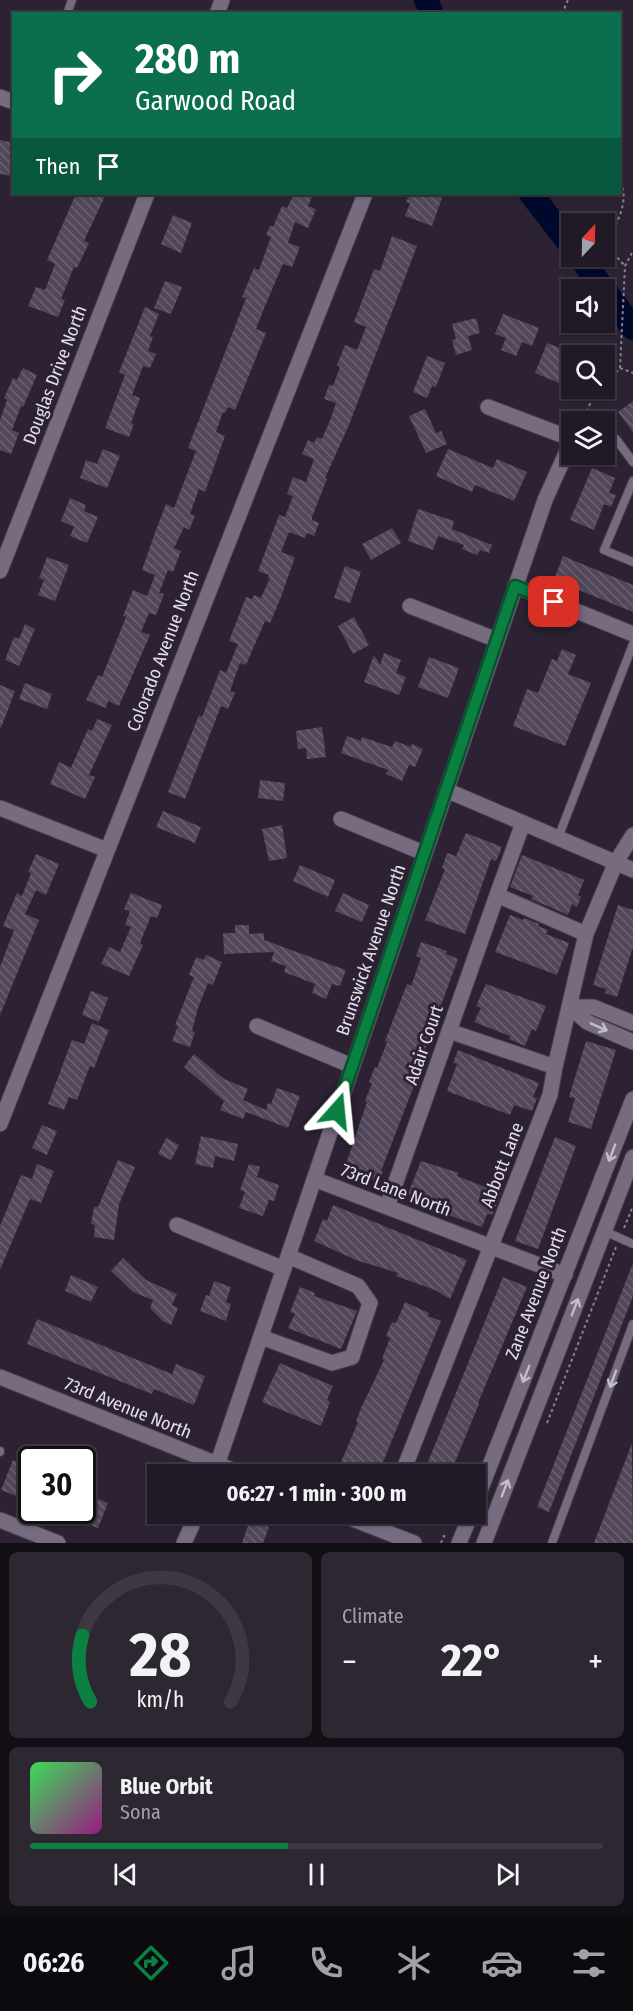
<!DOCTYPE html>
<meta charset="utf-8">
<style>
body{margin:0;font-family:"Fira Sans Condensed",sans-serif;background:#2d2732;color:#f1f3f6;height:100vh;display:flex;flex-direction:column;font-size:22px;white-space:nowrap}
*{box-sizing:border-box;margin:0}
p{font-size:20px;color:#a2a1a7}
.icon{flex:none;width:33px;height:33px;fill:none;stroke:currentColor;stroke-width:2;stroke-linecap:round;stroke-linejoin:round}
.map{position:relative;height:1543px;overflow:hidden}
.panel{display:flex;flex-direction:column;gap:9px;padding:9px;background:#120e15;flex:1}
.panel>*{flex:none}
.hud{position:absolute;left:12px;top:12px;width:609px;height:183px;border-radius:0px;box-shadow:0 2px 4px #0004,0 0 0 2px #3e3843;background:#0b6e4f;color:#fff;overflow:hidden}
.needle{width:39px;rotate:22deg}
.controls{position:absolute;left:561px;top:213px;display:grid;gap:12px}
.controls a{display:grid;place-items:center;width:54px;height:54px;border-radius:0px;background:#211a26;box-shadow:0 2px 4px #0004,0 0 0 2px #3e3843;font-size:30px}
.speed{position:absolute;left:18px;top:1446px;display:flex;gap:12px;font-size:30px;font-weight:700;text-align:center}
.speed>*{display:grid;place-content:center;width:78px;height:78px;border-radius:50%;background:#211a26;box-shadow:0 2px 4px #0004,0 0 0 2px #3e3843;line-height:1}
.speed .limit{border:3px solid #111;border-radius:9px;background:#fff;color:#111}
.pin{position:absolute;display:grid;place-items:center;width:51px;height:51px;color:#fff;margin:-26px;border-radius:12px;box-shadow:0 3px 9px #0006}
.me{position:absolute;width:66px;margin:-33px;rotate:18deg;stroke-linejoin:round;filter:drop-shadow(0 0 4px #0008)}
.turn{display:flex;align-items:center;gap:21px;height:126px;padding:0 24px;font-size:27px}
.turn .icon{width:78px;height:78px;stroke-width:2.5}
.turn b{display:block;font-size:42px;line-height:51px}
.then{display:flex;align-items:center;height:57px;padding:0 24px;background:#0003;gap:12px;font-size:22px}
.big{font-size:45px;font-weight:700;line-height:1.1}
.panel .card{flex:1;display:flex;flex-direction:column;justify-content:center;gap:9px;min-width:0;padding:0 21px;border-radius:9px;background:#2d2732}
.panel .dial{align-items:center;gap:0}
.dial svg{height:156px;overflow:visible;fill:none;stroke:#3e3843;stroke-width:7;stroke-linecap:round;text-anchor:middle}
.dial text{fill:#f1f3f6;stroke:none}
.song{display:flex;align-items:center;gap:18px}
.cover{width:72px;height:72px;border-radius:9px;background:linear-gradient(135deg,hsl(130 70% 55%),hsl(310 70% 35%))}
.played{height:6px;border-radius:3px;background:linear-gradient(90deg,#0b8043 45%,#3e3843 45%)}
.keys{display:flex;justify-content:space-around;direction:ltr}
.heat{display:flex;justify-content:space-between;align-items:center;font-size:33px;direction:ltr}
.panel .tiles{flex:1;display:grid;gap:9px;grid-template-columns:1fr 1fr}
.card:last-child{grid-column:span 2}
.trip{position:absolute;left:147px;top:1464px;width:339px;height:60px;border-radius:0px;background:#211a26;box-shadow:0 2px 4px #0004,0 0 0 2px #3e3843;font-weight:700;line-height:60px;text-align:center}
.menu{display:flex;height:96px;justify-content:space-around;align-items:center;background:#0d0a0f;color:#a2a1a7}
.menu .icon{width:42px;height:42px}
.menu .selected{color:#0b8043}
.menu b{font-size:27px;color:#f1f3f6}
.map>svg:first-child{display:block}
</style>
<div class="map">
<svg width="633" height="1543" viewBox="0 0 633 1543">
<defs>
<pattern id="building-back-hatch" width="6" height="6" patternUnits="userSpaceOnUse" patternTransform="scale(1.5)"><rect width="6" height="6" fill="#52475a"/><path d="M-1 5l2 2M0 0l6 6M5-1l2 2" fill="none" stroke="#6b6172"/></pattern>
</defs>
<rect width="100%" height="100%" fill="#2c2233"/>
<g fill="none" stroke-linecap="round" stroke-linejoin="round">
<path stroke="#00092b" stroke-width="24" d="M426 0 432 14
M531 194 572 247
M579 256 633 328"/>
</g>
<path fill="url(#building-back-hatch)" d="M0 140 14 143 11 176 0 174Z
M76 194H98L105 196 84 241 89 243 77 268 74 267 61 299 65 300 58 317 28 306 36 287 45 290 55 264 47 260Z
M294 194H313L308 206 316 209 308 228 295 222 288 243 300 247 292 267 283 264 265 306 256 329 266 333 235 410 228 407 225 413 223 412 216 432 225 436 205 492 199 489 190 514 195 516 189 530 184 527 174 548 181 551 173 572 168 570 159 593 164 594 156 615 149 613 141 632 150 635 119 706 108 701 106 708 86 700 98 675 102 677 126 617 123 616 133 590 147 596 155 575 142 570 156 530 166 504 174 508 196 451 188 448 246 298 242 297 254 268 259 270 271 237 266 235 270 226 273 227 282 206 287 208Z
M410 194H430L442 198 432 226 405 216 410 203 406 202Z
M173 215 192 223 181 253 161 244Z
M392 236 417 246 349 425 325 478 327 479 312 517V520L319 523 314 536 307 533 305 538 289 532 281 552 295 557 281 597 270 623 265 621 246 665 240 663 230 691 235 693 228 709 221 706 185 799 168 792 199 715 202 717 220 670 226 673 238 644 229 641 246 597 252 599 254 595 261 598 270 578H268L269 575 258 571 279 515 285 517 293 496 287 494 293 477 306 482 314 459 302 454 308 440 314 443 317 437 322 439 331 418 336 403 324 399 329 385 333 386 340 367 337 365 345 345 357 350 366 327 354 322 374 269 380 271Z
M165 281 182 287 171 314 154 308Z
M145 307 159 314 150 336 153 337 148 351 156 354 150 368 143 366 132 395 140 398 131 423 134 424 129 437 105 428 125 375 119 372Z
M503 314 539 328 532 346 522 342 516 356 501 350 506 338 495 334Z
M476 318 480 333 468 336 472 350 456 355 452 340 456 339 452 324Z
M547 343 572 353V368L564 385 535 373Z
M427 356 445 363 436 387 432 386 427 398 413 392Z
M23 368 37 375 23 407 21 406 12 430 19 433 11 454 0 450V420L7 400 4 398 13 378 17 380Z
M633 401V432L618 412Z
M425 409 436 433 441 431 447 444 426 453 409 416Z
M103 449 120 456 107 488 80 478 86 460 97 464Z
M448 449 493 468 497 459 527 472 514 501 475 485 472 492 436 476Z
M592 468 615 478 609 493 616 495 611 507 604 504 594 530 570 520Z
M70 498 86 505 84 511 98 517 87 543 70 536 74 527 61 521Z
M418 509 454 521 452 529 492 545 489 553 480 550 477 555 462 549 464 545 438 536 433 550 408 541Z
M392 528 401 543 371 560 362 544Z
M563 556 633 585V612L554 580Z
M47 557 69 565 55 601 38 595 44 580 39 578Z
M345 566 361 572 350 603 334 598Z
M354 617 369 645 353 654 338 626Z
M25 624 35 629 19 666 5 660 14 637 19 639Z
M562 649 576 655 568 674 591 683 565 746 513 726 527 689 538 693 552 659 557 661Z
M384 653 401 660 396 673 406 677 399 695 364 682 374 655 380 665Z
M429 657 459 668 448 698 418 687Z
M25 683 52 694 47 709 19 699Z
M0 685 15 691 1 728 0 727Z
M97 719 112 725 89 775 95 777 85 799 50 784 59 762 71 768 88 729 92 731Z
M322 727 326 757 307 759 306 748 298 749 296 731Z
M347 736 361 741 362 737 392 747 395 741 411 747 412 744 423 749 415 767 409 765 402 781 386 774 388 770 341 753Z
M260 780 285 783 283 801 258 798Z
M163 811 201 827 195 843 156 827Z
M282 825 287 858 269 861 262 829Z
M466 833 502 847 496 861 491 859 465 934 425 920 445 869 442 868 447 853 456 856Z
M36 854 59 864 46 895 36 890 25 914 39 920 0 1015V967L14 930 3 926 17 893 22 896 31 873 28 872Z
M522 855 584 880 578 895 581 897 577 907 572 904 568 915 531 899 533 896 510 887Z
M300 865 335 880 328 897 293 881Z
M131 893 162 905 157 918 151 916 140 943 143 945 129 976 101 964 109 947 120 952 131 927 125 925 130 911 124 909Z
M343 893 369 905 362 922 335 911Z
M618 905 633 910V947L617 997 605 993 606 989 593 985Z
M510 915 523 920 524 918 539 924 538 926 548 930 546 934 569 943 557 975 495 952Z
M235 925H249V934L264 933V940L346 970 340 986 332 984 326 999 312 993 315 984 284 972 286 966 271 961 274 952 224 954 223 933H235Z
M421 942 447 951 446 954 458 959 427 1043 420 1064 422 1065 381 1171H383L379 1182 366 1177 365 1181 343 1173 367 1102 365 1101 372 1083 369 1082 375 1067 377 1068 387 1042 385 1041 407 984 411 986 421 958 416 956Z
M206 955 222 962 213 985 208 983 198 1008 192 1031 195 1032 190 1047 172 1041 178 1026 175 1025 194 977 189 975 196 957 204 960Z
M486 984 546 1006 536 1031 532 1029 525 1046 509 1039 510 1036 474 1022 481 1008 476 1006Z
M91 991 108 998 99 1022 82 1015Z
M92 1023 109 1030 94 1068 90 1066 77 1100 69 1097 64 1110 48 1104 72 1040 84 1044Z
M586 1041 616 1050 591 1129 568 1122 575 1098 569 1097Z
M458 1050 539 1083 533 1097 537 1098 532 1111 514 1105 510 1115 447 1091 457 1064 453 1063Z
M194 1054 224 1079 248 1089 243 1100 266 1110 268 1103 271 1104 277 1088 300 1096 288 1128 246 1112 243 1119 220 1110 224 1101 184 1067Z
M42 1125 57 1131 47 1155 32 1148Z
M201 1136 238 1144 234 1161 215 1156 213 1168 195 1164Z
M555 1137 576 1146 538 1249 515 1241Z
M166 1138 179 1145 171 1160 158 1154Z
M118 1160 135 1167 119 1204 114 1240 94 1237 95 1225 91 1224 94 1207H98Z
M421 1161 459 1173 457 1176 501 1193 492 1215 487 1214 482 1227 446 1214 426 1205 427 1202 408 1194Z
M37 1164 54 1171 41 1203 30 1199 0 1270V1226L21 1175 32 1179Z
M249 1164 260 1167 257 1177 279 1185 274 1201 269 1200 263 1216 239 1208 245 1192 240 1190Z
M333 1205 467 1260 450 1299 435 1290 396 1276 398 1273 356 1260 314 1241 323 1219 327 1221Z
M123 1258 146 1280 177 1294 172 1305 178 1308 171 1325 161 1320V1319L150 1308 153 1300 133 1292 111 1271Z
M633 1263V1296L549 1512 537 1507Z
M71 1275 98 1287 91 1302 65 1291Z
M503 1277 527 1287 478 1403 479 1404 450 1474H423Z
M214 1281 231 1287 226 1302 231 1304 226 1321 200 1311 206 1295 209 1296Z
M300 1287 315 1293 314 1296 357 1311 341 1349 288 1328 295 1314 290 1312Z
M405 1302 429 1313 428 1316 441 1321 378 1474H336L358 1422 356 1421 362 1406 384 1360 382 1359 390 1338 386 1336 392 1322 396 1323Z
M37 1319 172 1374 176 1364 205 1376 194 1405 154 1389 152 1394 27 1344Z
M280 1363 333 1386 327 1400 330 1402 321 1426 262 1402Z
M632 1443 633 1543H594Z
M13 1460 32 1468V1502L1 1490Z
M82 1492 108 1503 98 1528 56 1511 82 1510Z
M250 1520 269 1527 263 1543H242Z"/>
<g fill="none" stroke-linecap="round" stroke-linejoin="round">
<g stroke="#463e4c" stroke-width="10">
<path id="service" d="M67 14 72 0
M604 447 616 439 633 462
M633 481 604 550 633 562
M558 838 633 644
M604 1231 633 1244
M0 1452V1451
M552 1543 633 1324"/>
</g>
<g stroke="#463e4c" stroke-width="17">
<path id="minor" d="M217 14 222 0
M0 97 14 102
M488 407 572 439
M0 571 147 194
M515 586 633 634
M410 606 497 640
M446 790 633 870
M0 808 107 850
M341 819 424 853
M523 823 497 895 586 934
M570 1007 587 1022 633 1042
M570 1007H593L633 1023
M257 1026 352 1066
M449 1031 555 1067
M0 1124 365 194
M314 1179 565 1275
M387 1207 497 895
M177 1225 284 1269
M261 1337 332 1363 352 1357 370 1303 358 1286 288 1256
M0 1377 242 1474
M214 1474 545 500 572 440
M402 1474 550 1095 555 1067 586 934 616 862 633 835
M340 1514 414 1543
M0 1520 58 1543
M381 1530 387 1514
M184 1543 197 1514"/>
</g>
<g stroke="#463e4c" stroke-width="17">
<path id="tertiary" d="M476 1501 633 1099
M459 1543 471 1514
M484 1543 633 1157"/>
</g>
<path stroke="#89818f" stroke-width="2" stroke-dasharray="3 3" stroke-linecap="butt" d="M562 14 568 0
M620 182C631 202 614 227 606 245L625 266
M620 368 633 373
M604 386 620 368 625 266 633 251
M581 422 591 402 602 388
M624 1228 633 1206
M547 1423 616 1247
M441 1543 444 1536 447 1537"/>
<use href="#service" stroke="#776b7f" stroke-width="8"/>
<use href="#minor" stroke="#776b7f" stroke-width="15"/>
<use href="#tertiary" stroke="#776b7f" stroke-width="15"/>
</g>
<defs><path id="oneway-shaft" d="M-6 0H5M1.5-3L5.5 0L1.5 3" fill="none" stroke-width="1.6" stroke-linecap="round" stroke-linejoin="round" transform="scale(1.5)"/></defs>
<g stroke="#c3bcc9">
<use href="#oneway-shaft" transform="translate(599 1027) rotate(24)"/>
<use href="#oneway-shaft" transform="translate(612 1153) rotate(111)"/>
<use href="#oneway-shaft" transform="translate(575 1307) rotate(-69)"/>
<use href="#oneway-shaft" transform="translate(526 1374) rotate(112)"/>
<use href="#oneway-shaft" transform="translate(613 1379) rotate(110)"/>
<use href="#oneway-shaft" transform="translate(505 1488) rotate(-69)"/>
</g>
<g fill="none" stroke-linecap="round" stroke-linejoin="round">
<g stroke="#07532c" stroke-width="15">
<path id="route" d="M337 1111 515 586 554 602"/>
</g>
<use href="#route" stroke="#0b8043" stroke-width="10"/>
</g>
<g text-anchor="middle" stroke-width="6" stroke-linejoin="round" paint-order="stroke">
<g font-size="18" fill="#e4dee9" stroke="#2c2233">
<text transform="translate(55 375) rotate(-69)" y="6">Douglas Drive North</text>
<text transform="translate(163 651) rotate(-69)" y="6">Colorado Avenue North</text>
<text transform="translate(371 950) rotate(-71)" y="6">Brunswick Avenue North</text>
<text transform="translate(424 1045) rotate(-71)" y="6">Adair Court</text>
<text transform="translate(502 1165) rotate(-69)" y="6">Abbott Lane</text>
<text transform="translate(396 1190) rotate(21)" y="6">73rd Lane North</text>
<text transform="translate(536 1293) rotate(-69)" y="6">Zane Avenue North</text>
<text transform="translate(128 1408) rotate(22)" y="6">73rd Avenue North</text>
</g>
</g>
</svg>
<div class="controls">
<a><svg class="needle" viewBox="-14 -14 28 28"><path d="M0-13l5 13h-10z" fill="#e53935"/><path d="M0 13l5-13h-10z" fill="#a2a1a7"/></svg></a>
<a><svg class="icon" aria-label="sound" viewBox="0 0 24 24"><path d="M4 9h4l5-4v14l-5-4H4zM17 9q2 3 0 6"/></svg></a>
<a><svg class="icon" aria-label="search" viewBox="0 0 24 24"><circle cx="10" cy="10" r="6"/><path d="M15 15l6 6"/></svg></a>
<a><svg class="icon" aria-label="layers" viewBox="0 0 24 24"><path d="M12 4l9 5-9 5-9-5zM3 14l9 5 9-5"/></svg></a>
</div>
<div class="speed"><div class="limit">30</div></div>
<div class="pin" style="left:554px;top:602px;background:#d93025"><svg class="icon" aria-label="arrive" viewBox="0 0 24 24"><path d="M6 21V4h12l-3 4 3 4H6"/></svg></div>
<svg class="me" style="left:337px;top:1111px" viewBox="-20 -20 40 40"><path d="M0-17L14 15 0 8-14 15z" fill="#0b8043" stroke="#fff" stroke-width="4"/></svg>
<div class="trip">06:27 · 1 min · 300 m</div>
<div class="hud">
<div class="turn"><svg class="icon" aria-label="right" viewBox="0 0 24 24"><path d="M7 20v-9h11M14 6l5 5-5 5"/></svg><div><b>280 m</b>Garwood Road</div></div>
<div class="then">Then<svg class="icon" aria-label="arrive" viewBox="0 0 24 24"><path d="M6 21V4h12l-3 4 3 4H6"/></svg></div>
</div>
</div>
<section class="panel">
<div class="tiles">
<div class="card dial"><svg viewBox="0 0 100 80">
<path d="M14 69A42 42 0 1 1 86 69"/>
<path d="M14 69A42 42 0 0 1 10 35" stroke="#0b8043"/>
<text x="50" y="56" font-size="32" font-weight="700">28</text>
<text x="50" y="72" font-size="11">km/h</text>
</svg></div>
<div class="card"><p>Climate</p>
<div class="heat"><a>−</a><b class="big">22°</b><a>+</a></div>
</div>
<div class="card">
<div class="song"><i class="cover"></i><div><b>Blue Orbit</b><p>Sona</p></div></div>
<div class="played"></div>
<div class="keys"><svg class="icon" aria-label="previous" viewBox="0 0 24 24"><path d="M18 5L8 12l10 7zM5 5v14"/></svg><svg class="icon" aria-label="pause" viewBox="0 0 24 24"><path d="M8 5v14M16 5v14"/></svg><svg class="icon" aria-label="next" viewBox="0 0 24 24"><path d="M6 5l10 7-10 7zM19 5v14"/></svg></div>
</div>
</div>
</section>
<nav class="menu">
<b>06:26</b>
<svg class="icon selected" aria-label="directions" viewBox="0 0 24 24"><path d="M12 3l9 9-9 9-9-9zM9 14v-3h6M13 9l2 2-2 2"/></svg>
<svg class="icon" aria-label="music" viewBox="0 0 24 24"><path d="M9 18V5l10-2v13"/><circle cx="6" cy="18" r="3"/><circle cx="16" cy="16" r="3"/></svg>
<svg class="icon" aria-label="phone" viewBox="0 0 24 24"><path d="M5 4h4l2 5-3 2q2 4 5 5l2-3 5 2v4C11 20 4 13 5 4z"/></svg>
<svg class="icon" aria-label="climate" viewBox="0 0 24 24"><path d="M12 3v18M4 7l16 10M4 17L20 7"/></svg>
<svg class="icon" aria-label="car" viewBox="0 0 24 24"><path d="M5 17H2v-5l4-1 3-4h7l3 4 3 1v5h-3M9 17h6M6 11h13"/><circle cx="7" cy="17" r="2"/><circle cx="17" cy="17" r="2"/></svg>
<svg class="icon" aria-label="filters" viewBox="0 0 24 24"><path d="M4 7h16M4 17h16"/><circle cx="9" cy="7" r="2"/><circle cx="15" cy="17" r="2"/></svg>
</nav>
